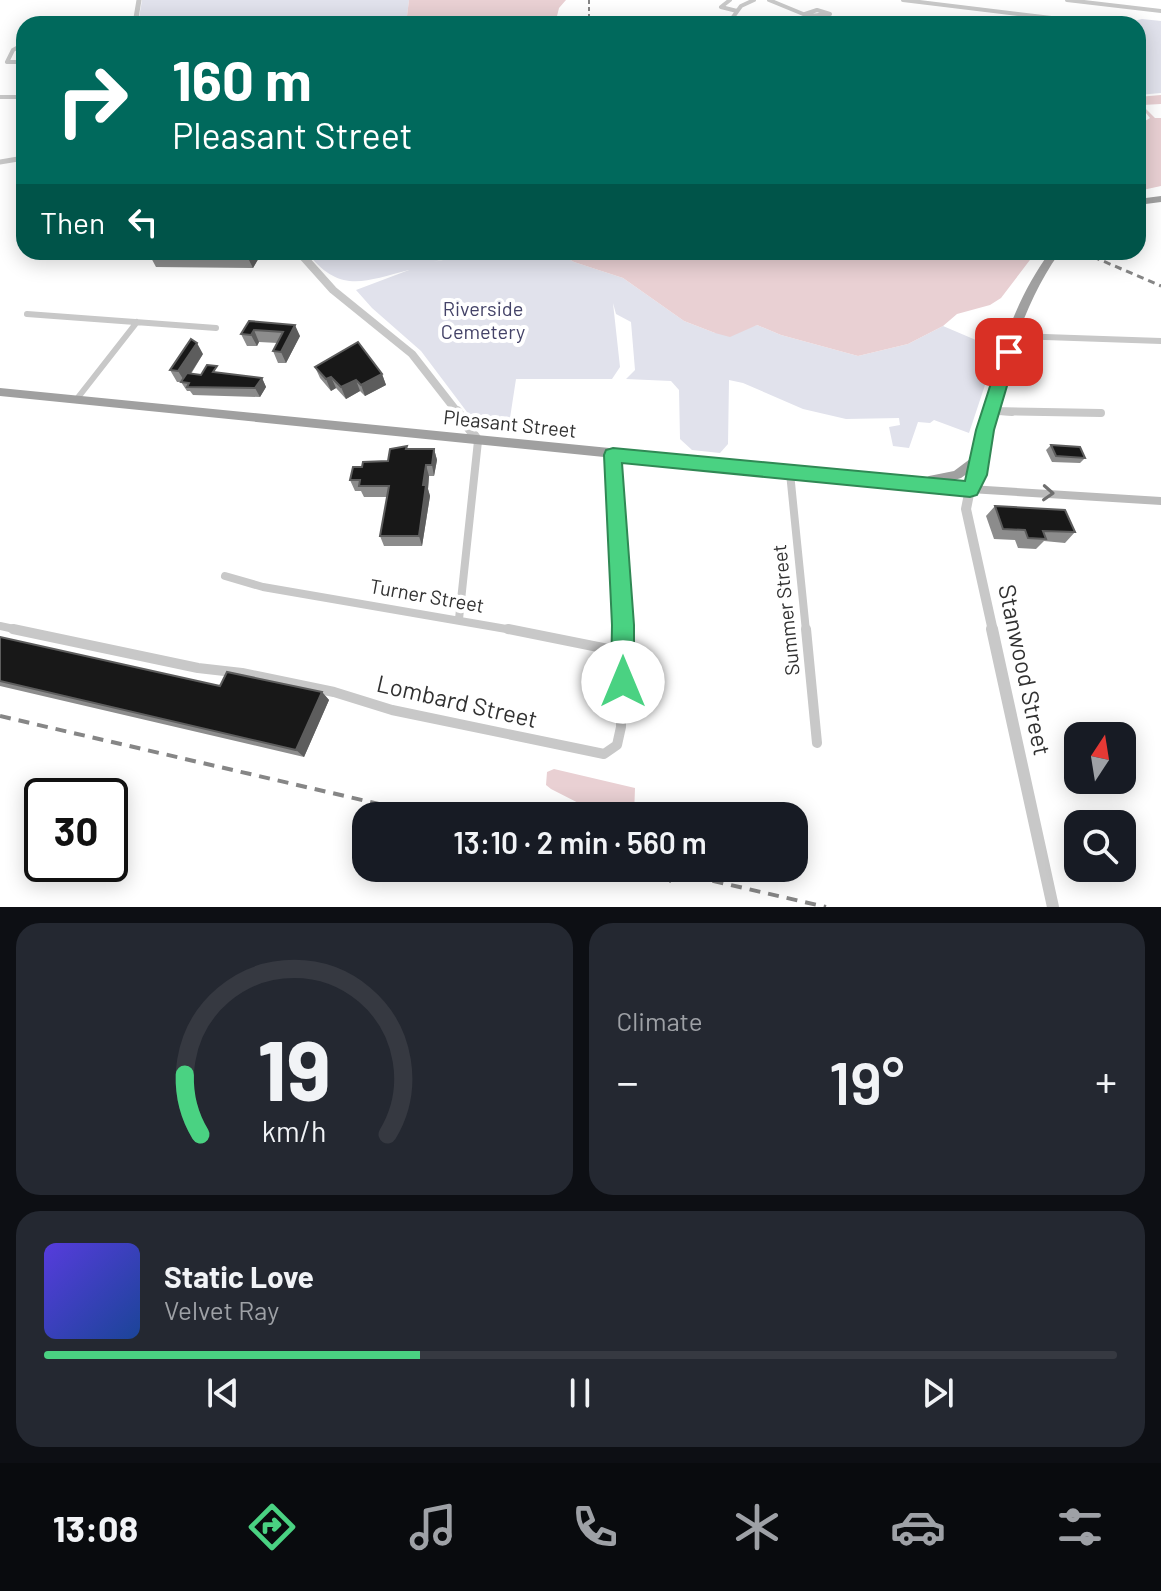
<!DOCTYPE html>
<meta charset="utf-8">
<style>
body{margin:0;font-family:Barlow,sans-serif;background:#242831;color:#f1f3f6;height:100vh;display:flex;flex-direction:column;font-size:30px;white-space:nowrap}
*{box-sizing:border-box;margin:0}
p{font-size:26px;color:#9ea1a6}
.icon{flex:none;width:44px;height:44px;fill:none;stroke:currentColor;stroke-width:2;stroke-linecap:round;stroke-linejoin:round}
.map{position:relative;height:907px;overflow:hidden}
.sheet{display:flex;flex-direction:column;gap:16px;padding:16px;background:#0d0f14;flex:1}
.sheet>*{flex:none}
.top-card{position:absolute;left:16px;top:16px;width:1130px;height:244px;border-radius:24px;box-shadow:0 4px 20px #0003;background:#00695c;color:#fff;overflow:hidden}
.needle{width:52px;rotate:12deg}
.tools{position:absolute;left:1064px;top:722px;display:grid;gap:16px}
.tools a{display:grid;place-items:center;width:72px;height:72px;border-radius:16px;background:#171b24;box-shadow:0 4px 20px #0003;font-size:40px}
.speed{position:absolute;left:24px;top:778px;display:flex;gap:16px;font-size:40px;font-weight:700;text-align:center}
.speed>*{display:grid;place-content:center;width:104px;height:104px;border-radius:50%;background:#171b24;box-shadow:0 4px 20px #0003;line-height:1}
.speed .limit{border:4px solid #111;border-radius:12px;background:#fff;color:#111}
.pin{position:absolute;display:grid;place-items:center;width:68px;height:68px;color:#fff;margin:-34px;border-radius:16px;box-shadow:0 4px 12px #0006}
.me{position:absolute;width:88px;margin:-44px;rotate:0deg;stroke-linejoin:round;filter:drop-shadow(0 0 6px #0008)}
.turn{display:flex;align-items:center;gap:28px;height:168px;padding:0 24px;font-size:36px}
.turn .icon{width:104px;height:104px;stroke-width:2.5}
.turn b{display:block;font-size:56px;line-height:68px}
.then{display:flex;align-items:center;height:76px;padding:0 24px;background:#0003;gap:16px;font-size:30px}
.big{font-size:60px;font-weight:600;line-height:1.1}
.sheet .tile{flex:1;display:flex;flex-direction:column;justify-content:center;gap:12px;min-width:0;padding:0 28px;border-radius:24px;background:#242831}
.sheet .dial{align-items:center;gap:0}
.dial svg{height:208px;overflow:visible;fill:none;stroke:#363941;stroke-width:7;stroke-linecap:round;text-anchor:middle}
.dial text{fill:#f1f3f6;stroke:none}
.song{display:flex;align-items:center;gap:24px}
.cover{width:96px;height:96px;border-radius:12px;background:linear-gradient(135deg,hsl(250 70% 55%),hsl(220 70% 35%))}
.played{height:8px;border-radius:4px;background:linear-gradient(90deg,#4ad282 35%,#363941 35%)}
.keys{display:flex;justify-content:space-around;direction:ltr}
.heat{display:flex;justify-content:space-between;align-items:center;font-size:44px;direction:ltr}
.sheet .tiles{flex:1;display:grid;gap:16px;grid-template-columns:1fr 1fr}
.tile:last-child{grid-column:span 2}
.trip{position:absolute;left:352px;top:802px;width:456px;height:80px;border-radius:24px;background:#171b24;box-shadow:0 4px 20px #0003;font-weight:600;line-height:80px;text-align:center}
.tabs{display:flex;height:128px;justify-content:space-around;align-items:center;background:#090b0e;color:#9ea1a6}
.tabs .icon{width:56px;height:56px}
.tabs .current{color:#4ad282}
.tabs b{font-size:36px;color:#f1f3f6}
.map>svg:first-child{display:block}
</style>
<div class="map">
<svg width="1161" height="907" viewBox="0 0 1161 907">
<rect width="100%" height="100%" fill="#fff"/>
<path fill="#e1e2ec" d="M142 0H409L406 24H138Z
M1142 19 1161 21V93L1138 95V24H1120Z
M310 252H474L433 262 483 252H557L574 262 623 278 684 321 715 333 757 325 781 335 858 356 908 344 943 326 997 349 969 433 934 420 930 423 918 422 909 448 893 446 889 427 900 425 899 418 846 419 803 409 743 383 729 380 728 444 720 453 692 450 680 439 679 390 671 381 626 379 635 370 631 322 616 314 613 303 620 367 612 379H516L508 431 484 429 476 424 421 351 372 308 356 290 409 270C365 281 341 294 309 255Z"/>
<path fill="#e9d0d3" d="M409 0H566L559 8 557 16 564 24H406Z
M1161 95V104L1142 105 1155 118H1161V186L1138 191V126L1146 125 1145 121 1150 118 1142 108H1138V97Z
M557 252H1036L1001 298 990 305 957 314 943 326 908 344 858 356 781 335 757 325 730 337 715 333 684 321 623 278 574 262Z
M554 769 635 788 634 816H604L551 789 546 785 547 772Z"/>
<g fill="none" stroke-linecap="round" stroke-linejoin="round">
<path stroke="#c8c8c8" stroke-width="4" d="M730 0 721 7 737 11
M769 0 808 16 830 14 817 10 805 14
M903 0 1068 20
M1067 0 1161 11
M728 24 741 6 754 0
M24 44 13 50 7 62H24
M0 97H24"/>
<path stroke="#c8c8c8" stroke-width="5" d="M0 162 24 158"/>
<path stroke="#c8c8c8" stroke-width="6" d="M27 314 216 328
M1015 336 1161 341
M76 400 137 322
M991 411 1012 413"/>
<path stroke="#c8c8c8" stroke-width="8" d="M991 411 1101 413
M613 455 623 631
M790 473 806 631
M225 576 263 587 518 631
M459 619 478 441
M0 626 23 631"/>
<path stroke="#c8c8c8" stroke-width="10" d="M13 629 198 668 242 673 334 692 392 710 604 754 617 745 621 727 623 629
M508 629 623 652
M806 629 817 743"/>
<path stroke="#c8c8c8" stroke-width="5" d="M135 24 139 0"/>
<path stroke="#c8c8c8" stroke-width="8" d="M299 252 333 290 412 354 458 413"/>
<path stroke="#c8c8c8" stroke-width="10" d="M457 411 478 441
M970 489 966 509 993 631"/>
<path stroke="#c8c8c8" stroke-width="12" d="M992 629 1053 907"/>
<path fill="#bbb" fill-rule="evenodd" d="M970 485 1161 497V505L970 493 966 492 965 489 966 486Z"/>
<path fill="#a0a0a0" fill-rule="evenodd" d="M1161 196V202L1138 205V199Z
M1050 252H1060C1024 302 1008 362 993 420 987 445 986 470 974 493L970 494 0 396V388L924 479 929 476 954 471 974 456C986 388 1009 307 1050 252ZM971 471 966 484 948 482 961 478Z"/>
<path stroke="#868686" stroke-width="2" stroke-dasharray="4 3" stroke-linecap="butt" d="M589 0V24"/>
<path stroke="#868686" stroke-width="3" stroke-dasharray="7 5" stroke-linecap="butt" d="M1082 252 1161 286"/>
<path stroke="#868686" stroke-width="4" stroke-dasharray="11 8" stroke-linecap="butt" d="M0 716 431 816
M614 868 671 881
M657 868 826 907"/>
</g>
<path fill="#8c8c8c" d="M148 252H258L260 256 253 268 156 267Z
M249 321 300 336 286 363H278L273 351 278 343 259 342 257 346H247L241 334Z
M203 354 191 374 201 375 221 373 262 378 266 387 260 397 193 395 190 391H187L181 382H177L170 370Z
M315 367 382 374 386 385 365 396 360 391 346 399 336 388 331 391 320 378Z
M1051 445 1085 458 1080 463 1052 462 1046 450Z
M408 449H434L437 460 434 476H429L428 489 430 496 422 546H384L380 536 387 497H364L361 491H355L350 480 362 467 388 461Z
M995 506 1075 532 1065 543 1044 541 1036 549 1018 548 1015 540 994 539 986 516Z
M0 637 220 686 322 692 329 700 304 757 0 686Z"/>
<path fill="#5d5d5d" d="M245 252H258L260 256 253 268Z
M295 325 300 336 286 363 281 352Z
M254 330 259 342 257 346 251 335Z
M197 343 203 354 185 382 178 371Z
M382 374 386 385 365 396 361 385Z
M331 377 336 388 331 391 326 379Z
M262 378 266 387 260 397 255 388Z
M356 380 360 391 346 399 341 387Z
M434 449 437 460 434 476 432 465Z
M426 465 429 476 428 489 430 496 422 546 419 536 423 485Z
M322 692 329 700 304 757 296 750Z"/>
<path fill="#181818" stroke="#5d5d5d" stroke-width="2" d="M249 321 295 325 281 352 273 351 283 332 254 330 251 335 241 334Z
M191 339 197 343 178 371 170 370Z
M358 342 382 374 361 385 356 380 341 387 331 377 326 379 315 367Z
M207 365 217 366 213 372 262 378 255 388 187 387 189 383 181 382 187 373 201 375Z
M1051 445 1080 447 1085 458 1056 456Z
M407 446 406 449H434L432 465H426L423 485H426L419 536H380L389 486H359L360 480H350L353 467H362L363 462 388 461 390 449Z
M995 506 1065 510 1075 532 1043 531 1046 539 1028 538 1025 530 1003 529Z
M0 637 220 686 227 672 322 692 296 750 0 681Z"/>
<defs><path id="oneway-chevron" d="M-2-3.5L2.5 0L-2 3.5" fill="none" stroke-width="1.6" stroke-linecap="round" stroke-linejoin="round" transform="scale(2)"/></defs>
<use stroke="#6f6f6f" href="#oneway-chevron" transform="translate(1048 493) rotate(3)"/>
<path fill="#4ad282" stroke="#308854" stroke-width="2" d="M1009 347 1017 352 994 430 987 475 977 495 970 497 622 463 634 625V682L631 690 623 694 615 690 611 682 612 625 604 455 606 450 613 448 965 481 976 430 1001 352Z"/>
<g text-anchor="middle" stroke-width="8" stroke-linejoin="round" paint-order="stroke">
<g font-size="20" fill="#444368" stroke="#fff">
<text x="483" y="316">Riverside<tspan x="483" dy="23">Cemetery</tspan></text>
</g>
<g font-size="20" fill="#313131" stroke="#fff">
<text transform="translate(510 424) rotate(6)" y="7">Pleasant Street</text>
<text transform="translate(427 596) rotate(10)" y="7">Turner Street</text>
<text transform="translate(786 610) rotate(-96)" y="7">Summer Street</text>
</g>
<g font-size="24" fill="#313131" stroke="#fff">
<text transform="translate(1024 670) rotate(78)" y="8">Stanwood Street</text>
<text transform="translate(457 702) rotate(13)" y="8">Lombard Street</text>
</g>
</g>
</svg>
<div class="tools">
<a><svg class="needle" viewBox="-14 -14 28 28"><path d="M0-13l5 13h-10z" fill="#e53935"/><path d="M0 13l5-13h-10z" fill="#9ea1a6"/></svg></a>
<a><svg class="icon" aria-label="search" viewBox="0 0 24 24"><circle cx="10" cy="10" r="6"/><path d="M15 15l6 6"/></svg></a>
</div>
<div class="speed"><div class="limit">30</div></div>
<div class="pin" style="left:1009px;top:352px;background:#d93025"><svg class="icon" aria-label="arrive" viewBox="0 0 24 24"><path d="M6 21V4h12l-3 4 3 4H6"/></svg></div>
<svg class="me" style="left:623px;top:682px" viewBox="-20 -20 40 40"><circle r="19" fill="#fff"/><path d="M0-13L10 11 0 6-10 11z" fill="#4ad282"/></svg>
<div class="trip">13:10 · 2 min · 560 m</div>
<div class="top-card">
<div class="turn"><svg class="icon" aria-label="right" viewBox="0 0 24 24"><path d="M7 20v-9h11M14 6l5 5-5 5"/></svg><div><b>160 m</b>Pleasant Street</div></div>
<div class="then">Then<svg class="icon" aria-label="left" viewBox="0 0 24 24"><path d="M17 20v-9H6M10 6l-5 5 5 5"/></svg></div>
</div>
</div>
<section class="sheet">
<div class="tiles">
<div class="tile dial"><svg viewBox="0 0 100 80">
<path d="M14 69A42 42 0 1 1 86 69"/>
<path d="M14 69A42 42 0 0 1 8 46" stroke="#4ad282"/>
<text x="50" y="56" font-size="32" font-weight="700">19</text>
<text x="50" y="72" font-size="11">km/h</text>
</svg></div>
<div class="tile"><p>Climate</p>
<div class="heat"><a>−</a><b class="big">19°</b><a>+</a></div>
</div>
<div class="tile">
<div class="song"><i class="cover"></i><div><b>Static Love</b><p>Velvet Ray</p></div></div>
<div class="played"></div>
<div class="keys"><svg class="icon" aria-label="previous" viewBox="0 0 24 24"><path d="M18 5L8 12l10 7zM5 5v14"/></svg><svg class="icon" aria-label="pause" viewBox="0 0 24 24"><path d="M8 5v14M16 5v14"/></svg><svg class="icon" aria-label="next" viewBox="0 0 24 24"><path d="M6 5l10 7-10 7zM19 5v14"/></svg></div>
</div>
</div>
</section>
<nav class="tabs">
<b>13:08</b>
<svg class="icon current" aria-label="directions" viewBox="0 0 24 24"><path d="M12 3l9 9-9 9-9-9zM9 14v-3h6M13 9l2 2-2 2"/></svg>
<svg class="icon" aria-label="music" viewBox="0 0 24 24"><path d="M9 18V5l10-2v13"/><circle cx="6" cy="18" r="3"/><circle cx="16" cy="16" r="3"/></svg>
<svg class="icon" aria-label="phone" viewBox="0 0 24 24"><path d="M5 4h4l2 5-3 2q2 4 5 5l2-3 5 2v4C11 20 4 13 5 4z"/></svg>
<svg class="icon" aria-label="climate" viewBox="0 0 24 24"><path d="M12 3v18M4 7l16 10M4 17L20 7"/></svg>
<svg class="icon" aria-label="car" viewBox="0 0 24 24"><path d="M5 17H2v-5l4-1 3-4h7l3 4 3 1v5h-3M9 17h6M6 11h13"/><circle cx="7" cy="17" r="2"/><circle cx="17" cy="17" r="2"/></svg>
<svg class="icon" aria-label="filters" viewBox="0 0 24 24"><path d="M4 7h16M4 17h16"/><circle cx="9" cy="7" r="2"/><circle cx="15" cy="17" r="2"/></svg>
</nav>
